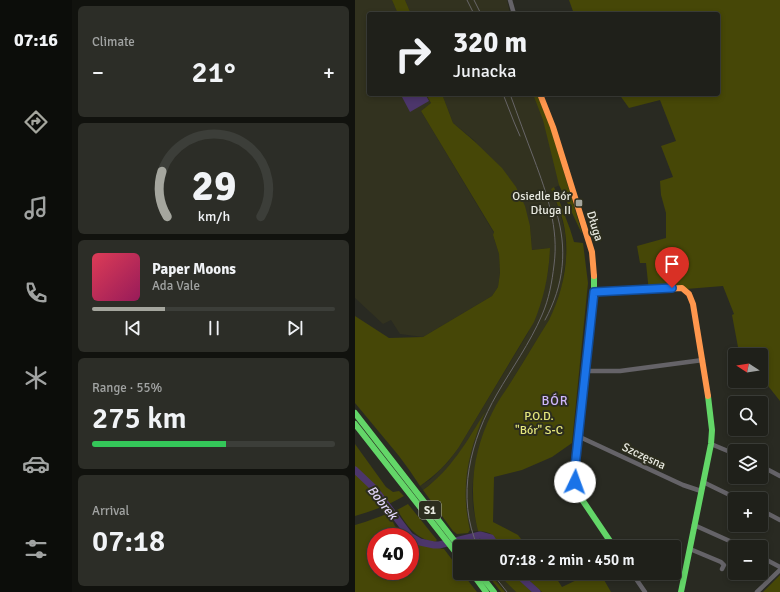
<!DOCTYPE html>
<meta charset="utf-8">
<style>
body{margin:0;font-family:Signika,sans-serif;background:#2c2d27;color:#f1f3f6;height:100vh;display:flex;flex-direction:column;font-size:15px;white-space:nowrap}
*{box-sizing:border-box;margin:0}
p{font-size:13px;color:#a1a3a2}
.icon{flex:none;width:22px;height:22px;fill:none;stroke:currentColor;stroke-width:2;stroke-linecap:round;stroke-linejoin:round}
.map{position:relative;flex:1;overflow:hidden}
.panel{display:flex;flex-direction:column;gap:6px;padding:6px;background:#11120e;width:283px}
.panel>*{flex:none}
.hud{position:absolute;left:12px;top:12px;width:353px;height:84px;border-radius:4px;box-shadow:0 2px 6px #0003,0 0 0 1px #3c3e39;background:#1f201a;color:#f1f3f6;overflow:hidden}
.needle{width:26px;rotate:282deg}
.buttons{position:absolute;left:373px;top:348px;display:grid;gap:8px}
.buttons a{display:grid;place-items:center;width:40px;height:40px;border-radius:4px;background:#1f201a;box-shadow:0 2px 6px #0003,0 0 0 1px #3c3e39;font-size:20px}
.speed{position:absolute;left:12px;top:528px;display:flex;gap:8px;font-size:20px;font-weight:700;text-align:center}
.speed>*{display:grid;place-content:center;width:52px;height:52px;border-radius:50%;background:#1f201a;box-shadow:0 2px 6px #0003,0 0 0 1px #3c3e39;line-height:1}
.speed .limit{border:6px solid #d22;background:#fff;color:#111}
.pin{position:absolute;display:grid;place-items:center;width:34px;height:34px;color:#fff;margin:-41px -17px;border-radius:50% 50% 50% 0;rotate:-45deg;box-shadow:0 0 4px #0007}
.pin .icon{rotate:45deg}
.me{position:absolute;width:44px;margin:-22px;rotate:3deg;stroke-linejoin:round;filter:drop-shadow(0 0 3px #0008)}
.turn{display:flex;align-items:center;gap:14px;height:84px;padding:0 20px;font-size:18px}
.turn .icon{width:52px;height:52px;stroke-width:2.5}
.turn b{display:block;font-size:28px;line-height:34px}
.big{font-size:30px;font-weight:600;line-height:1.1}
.panel .widget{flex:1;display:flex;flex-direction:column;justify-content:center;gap:6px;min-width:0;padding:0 14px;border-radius:6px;background:#2c2d27}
.panel .dial{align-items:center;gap:0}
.dial svg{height:104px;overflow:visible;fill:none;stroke:#3c3e39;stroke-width:7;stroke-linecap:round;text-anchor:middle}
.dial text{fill:#f1f3f6;stroke:none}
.song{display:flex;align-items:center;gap:12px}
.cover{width:48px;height:48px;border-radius:6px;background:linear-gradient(135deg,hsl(350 70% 55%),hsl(330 70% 35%))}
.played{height:4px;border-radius:2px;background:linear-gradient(90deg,#a5a69e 30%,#3c3e39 30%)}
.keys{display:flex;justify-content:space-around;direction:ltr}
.heat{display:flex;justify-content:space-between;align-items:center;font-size:22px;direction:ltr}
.charge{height:6px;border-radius:3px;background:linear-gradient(90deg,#34c759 55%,#3c3e39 0)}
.trip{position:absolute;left:98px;top:540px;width:228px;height:40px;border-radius:4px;background:#1f201a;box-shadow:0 2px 6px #0003,0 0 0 1px #3c3e39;font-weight:600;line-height:40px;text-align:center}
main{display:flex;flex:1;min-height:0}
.tabs{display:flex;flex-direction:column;width:72px;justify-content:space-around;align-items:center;background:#0c0d0a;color:#a1a3a2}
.tabs .icon{width:28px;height:28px}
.tabs .active{color:#a5a69e}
.tabs b{font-size:18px;color:#f1f3f6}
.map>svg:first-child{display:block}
</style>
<main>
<nav class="tabs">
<b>07:16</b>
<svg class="icon active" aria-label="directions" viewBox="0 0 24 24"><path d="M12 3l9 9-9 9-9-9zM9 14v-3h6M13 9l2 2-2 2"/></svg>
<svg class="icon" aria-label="music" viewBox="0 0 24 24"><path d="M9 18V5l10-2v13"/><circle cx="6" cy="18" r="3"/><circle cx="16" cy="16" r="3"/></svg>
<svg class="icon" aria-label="phone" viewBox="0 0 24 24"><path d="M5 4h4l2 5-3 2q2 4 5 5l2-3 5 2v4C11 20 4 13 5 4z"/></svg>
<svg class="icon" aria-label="climate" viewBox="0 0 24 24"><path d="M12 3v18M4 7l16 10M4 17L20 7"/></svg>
<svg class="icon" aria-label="car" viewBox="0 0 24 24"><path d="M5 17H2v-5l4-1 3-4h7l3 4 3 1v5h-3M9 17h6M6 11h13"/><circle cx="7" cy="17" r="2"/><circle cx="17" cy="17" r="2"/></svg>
<svg class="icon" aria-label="filters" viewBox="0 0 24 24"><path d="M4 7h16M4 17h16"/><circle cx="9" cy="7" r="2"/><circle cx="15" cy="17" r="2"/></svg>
</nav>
<section class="panel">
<div class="widget"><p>Climate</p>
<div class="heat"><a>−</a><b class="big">21°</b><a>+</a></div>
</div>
<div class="widget dial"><svg viewBox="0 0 100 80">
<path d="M14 69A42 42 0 1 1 86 69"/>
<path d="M14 69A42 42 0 0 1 10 34" stroke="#a5a69e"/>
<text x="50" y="56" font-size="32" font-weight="700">29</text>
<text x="50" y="72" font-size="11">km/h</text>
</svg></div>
<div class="widget">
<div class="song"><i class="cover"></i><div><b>Paper Moons</b><p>Ada Vale</p></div></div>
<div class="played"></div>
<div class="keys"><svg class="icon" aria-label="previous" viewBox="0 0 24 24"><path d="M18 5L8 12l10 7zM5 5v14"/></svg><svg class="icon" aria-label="pause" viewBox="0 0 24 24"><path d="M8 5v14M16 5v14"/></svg><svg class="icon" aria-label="next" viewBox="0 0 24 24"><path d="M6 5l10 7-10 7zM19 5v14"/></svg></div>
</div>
<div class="widget"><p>Range · 55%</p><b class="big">275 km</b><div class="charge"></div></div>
<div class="widget"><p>Arrival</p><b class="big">07:18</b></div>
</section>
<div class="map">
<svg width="425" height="592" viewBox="0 0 425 592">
<rect width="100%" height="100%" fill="#292a22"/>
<path fill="#32321f" d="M0 0H37L43 14H14V94H71L76 103 66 111 139 233 138 235 144 254 145 273 143 287 137 296 68 337 45 334 36 320 28 324 0 298Z
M50 0H152L155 14H56Z
M87 94H182L212 182 196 189 207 220 210 233 211 258 207 285 200 309 194 320 140 408 126 440 123 451 118 479 117 492 118 508 123 531H116L112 518 110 486 112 468 117 444 128 416 105 452 91 470 83 478 68 490 65 486 76 479 92 463 104 447 173 333 193 272 195 248 177 250 175 226 120 141 98 123Z
M134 573H144L149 580 161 592H150Z"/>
<path fill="#464707" d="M37 0H50L56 14H43Z
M214 0H425V401L406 377V355H389L383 347 377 315 379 314 368 286 294 292 291 263H285L282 246 311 238V213L306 195 305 181 318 177 306 146 321 141 305 100 274 108 264 94H363V14H219Z
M71 94H87L98 123 119 141 147 168 161 187 170 206 175 226 177 250 195 248C194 274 189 298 179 322L104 447C93 463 81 475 65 486L55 471 44 456 0 403V316L34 338 68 337 137 296 143 287 145 273 144 254 138 235 139 232 66 111 76 103Z
M178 94H182L196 129 227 233 226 232 204 185 188 120Z
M199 187 215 229 219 242 228 243 233 283 217 443 197 457 167 470 139 477 138 522 163 535 166 539 179 547H145C139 535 137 532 123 531 113 490 118 451 137 413 143 400 152 389 159 377 171 358 182 339 194 320 209 290 216 253 208 221 205 210 200 199 196 189Z
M130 412C113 453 105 487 115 530L113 533 102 534 98 531 68 490C96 470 112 441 130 412Z
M0 444 31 487 38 492 44 491 49 496C34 505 17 511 0 516Z
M53 504 82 540 80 542C60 539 52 525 42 510Z
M32 514 35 516 40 526 52 537H21V571H55V539C65 547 77 547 89 549L105 570V573H107L122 592H0V525L10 522Z
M125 538 130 539 138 547H129Z
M118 540 121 547H110L107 542Z
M131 573H134L150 592H146Z
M144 573H157L177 592H161L149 580Z
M167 573H198L207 587 232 575V573H245L256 592H187L182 588Z
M425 575V592H408Z"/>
<path fill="#4c366b" d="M50 94H70L74 101 55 112 47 97Z"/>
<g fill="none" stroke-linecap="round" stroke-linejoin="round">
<path stroke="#4c366b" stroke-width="7" d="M0 470 19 488 55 536 65 542 79 545H84L125 535 136 538 142 547
M161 573 182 592"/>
<path stroke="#656368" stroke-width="4.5" d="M155 0 159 14
M231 371H265L348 360
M224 438H227L328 485 346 491
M356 444 380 454
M406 466 425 476
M348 482 383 499
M406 510 425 520
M339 525 388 547
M335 549 366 562 369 565 367 569
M406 557 425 567
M277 573 290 592
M402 592 425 570"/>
<path stroke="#63d668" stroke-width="6" d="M239 276V293L219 476 222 490 228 501 259 547
M0 413 105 548
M0 424 105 558
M117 573 131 592
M124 573 139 592
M326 592 356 444 357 430 353 396"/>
<path stroke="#ff974d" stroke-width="6" d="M185 94 198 127 237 252 239 276
M239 293 327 288 334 294 338 304 353 396"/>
<path stroke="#686668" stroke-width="1" d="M112 0 119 14
M119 0 126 14
M148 94 159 122 165 136
M190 320C209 285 213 249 201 211
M123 547C100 497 116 439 142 394 157 368 175 343 187 315 194 299 197 282 199 265 204 228 192 194 179 159 171 138 163 116 155 94
M137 573 152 592"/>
</g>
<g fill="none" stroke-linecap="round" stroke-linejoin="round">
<g stroke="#114b97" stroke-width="10">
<path id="route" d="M220 482 219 476 239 292 317 288"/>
</g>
<use href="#route" stroke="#1a73e8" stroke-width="7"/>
</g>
<rect fill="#a5a69e" stroke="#2c2d1e" stroke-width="1.5" x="220" y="199" width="8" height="8" rx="2"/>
<g text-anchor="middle" stroke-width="4" stroke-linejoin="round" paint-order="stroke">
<rect fill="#2c2d1e" stroke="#b0b1a6" stroke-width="1" x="64" y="501" width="22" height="18" rx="3"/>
<g font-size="11" font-weight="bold" fill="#e8e9e0">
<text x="75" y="514">S1</text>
</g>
<g font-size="12" fill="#e8e9e0" stroke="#2c2d1e" text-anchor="end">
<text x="216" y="200">Osiedle Bór<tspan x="216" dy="14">Długa II</tspan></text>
</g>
<g font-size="12" fill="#e8e9e0" stroke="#2c2d1e">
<text transform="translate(240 226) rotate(73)" y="4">Długa</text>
<text transform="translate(289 456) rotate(25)" y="4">Szczęsna</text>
</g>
<g font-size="12" fill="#e5e77d" stroke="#2c2d1e">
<text x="184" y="420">P.O.D.<tspan x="184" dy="14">"Bór" S-C</tspan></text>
</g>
<g font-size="13" letter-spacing="1" fill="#cfb6fc" stroke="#2c2d1e">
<text x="200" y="405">BÓR</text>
</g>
<g font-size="13" font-style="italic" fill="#e1d5f9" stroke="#2c2d1e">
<text transform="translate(28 502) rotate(51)" y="5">Bobrek</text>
</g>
</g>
</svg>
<div class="buttons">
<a><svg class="needle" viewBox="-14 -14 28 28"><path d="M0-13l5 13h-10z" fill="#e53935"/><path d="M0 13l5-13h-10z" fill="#a1a3a2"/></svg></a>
<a><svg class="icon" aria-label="search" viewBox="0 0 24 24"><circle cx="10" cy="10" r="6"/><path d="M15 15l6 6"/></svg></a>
<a><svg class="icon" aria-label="layers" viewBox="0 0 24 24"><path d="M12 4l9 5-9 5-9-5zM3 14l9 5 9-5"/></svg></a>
<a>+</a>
<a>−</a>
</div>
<div class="speed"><div class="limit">40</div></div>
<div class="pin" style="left:317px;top:288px;background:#d93025"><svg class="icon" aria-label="arrive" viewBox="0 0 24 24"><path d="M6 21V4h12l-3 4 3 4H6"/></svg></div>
<svg class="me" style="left:220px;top:482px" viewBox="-20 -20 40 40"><circle r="19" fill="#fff"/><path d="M0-13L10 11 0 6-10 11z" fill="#1a73e8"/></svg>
<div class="trip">07:18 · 2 min · 450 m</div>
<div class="hud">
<div class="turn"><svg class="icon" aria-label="right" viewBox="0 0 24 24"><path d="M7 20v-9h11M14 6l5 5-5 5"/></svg><div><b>320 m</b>Junacka</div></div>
</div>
</div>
</main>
